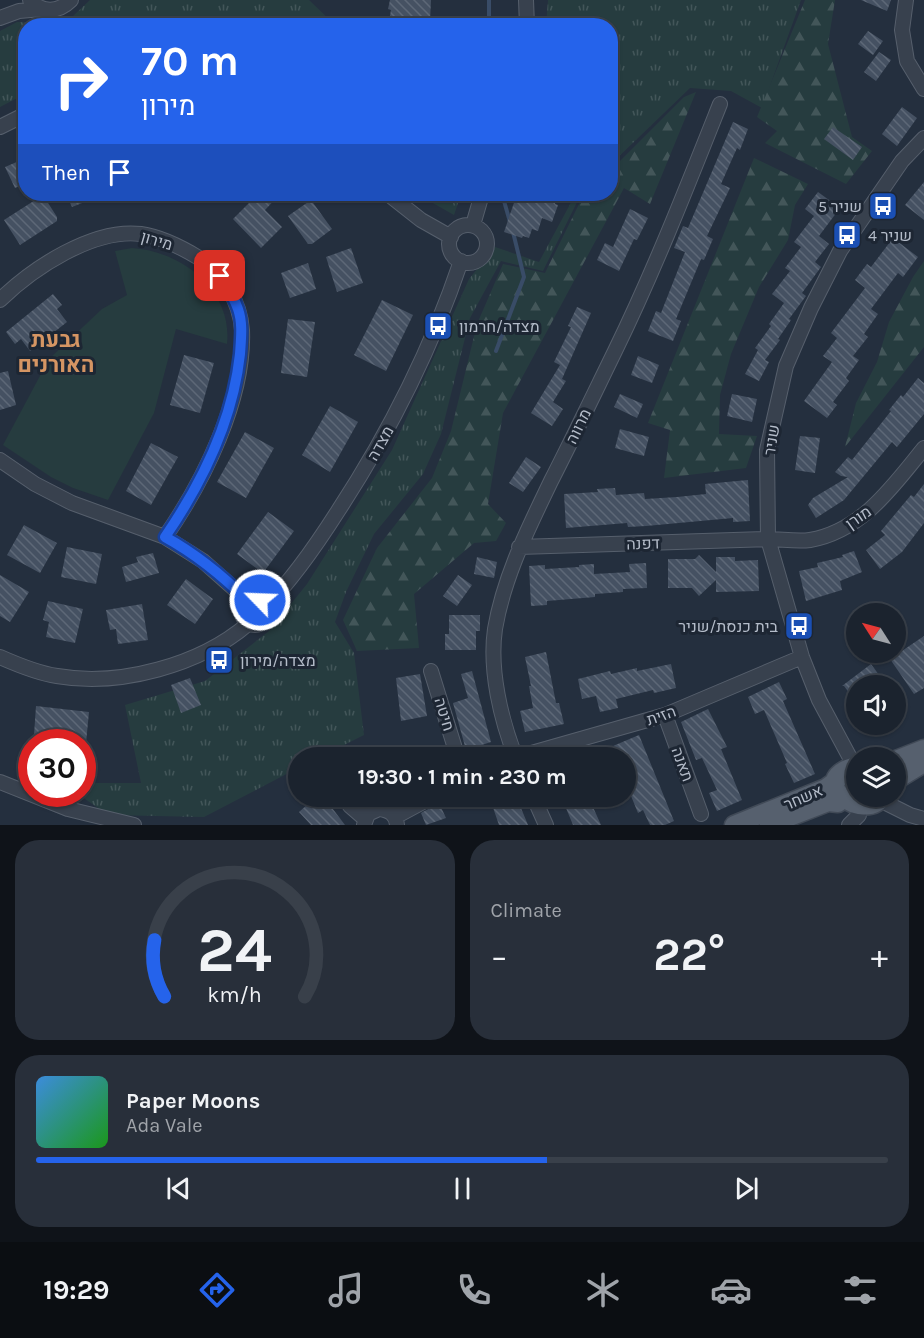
<!DOCTYPE html>
<meta charset="utf-8">
<style>
body{margin:0;font-family:Karla,Heebo,sans-serif;background:#282f3a;color:#f1f3f6;height:100vh;display:flex;flex-direction:column;font-size:22px;white-space:nowrap}
*{box-sizing:border-box;margin:0}
p{font-size:20px;color:#a0a4aa}
.icon{flex:none;width:33px;height:33px;fill:none;stroke:currentColor;stroke-width:2;stroke-linecap:round;stroke-linejoin:round}
.map{position:relative;height:825px;overflow:hidden}
.details{display:flex;flex-direction:column;gap:15px;padding:15px;background:#0f1319;flex:1}
.details>*{flex:none}
.banner{position:absolute;left:18px;top:18px;width:600px;height:183px;border-radius:24px;box-shadow:0 2px 4px #0004,0 0 0 2px #39404a;background:#2563eb;color:#fff;overflow:hidden}
.needle{width:39px;rotate:306deg}
.tools{position:absolute;left:846px;top:603px;display:grid;gap:12px}
.tools a{display:grid;place-items:center;width:60px;height:60px;border-radius:50%;background:#1b232e;box-shadow:0 2px 4px #0004,0 0 0 2px #39404a;font-size:30px}
.speed{position:absolute;left:18px;top:729px;display:flex;gap:12px;font-size:30px;font-weight:700;text-align:center}
.speed>*{display:grid;place-content:center;width:78px;height:78px;border-radius:50%;background:#1b232e;box-shadow:0 2px 4px #0004,0 0 0 2px #39404a;line-height:1}
.speed .limit{border:9px solid #d22;background:#fff;color:#111}
.pin{position:absolute;display:grid;place-items:center;width:51px;height:51px;color:#fff;margin:-26px;border-radius:12px;box-shadow:0 3px 9px #0006}
.me{position:absolute;width:66px;margin:-33px;rotate:294deg;stroke-linejoin:round;filter:drop-shadow(0 0 4px #0008)}
.turn{display:flex;align-items:center;gap:21px;height:126px;padding:0 24px;font-size:27px}
.turn .icon{width:78px;height:78px;stroke-width:2.5}
.turn b{display:block;font-size:42px;line-height:51px}
.then{display:flex;align-items:center;height:57px;padding:0 24px;background:#0003;gap:12px;font-size:22px}
.big{font-size:45px;font-weight:700;line-height:1.1}
.details .tile{flex:1;display:flex;flex-direction:column;justify-content:center;gap:9px;min-width:0;padding:0 21px;border-radius:24px;background:#282f3a}
.details .dial{align-items:center;gap:0}
.dial svg{height:156px;overflow:visible;fill:none;stroke:#39404a;stroke-width:7;stroke-linecap:round;text-anchor:middle}
.dial text{fill:#f1f3f6;stroke:none}
.song{display:flex;align-items:center;gap:18px}
.cover{width:72px;height:72px;border-radius:9px;background:linear-gradient(135deg,hsl(210 70% 55%),hsl(120 70% 35%))}
.played{height:6px;border-radius:3px;background:linear-gradient(90deg,#2563eb 60%,#39404a 60%)}
.keys{display:flex;justify-content:space-around;direction:ltr}
.heat{display:flex;justify-content:space-between;align-items:center;font-size:33px;direction:ltr}
.details .tiles{flex:1;display:grid;gap:15px;grid-template-columns:1fr 1fr}
.tile:last-child{grid-column:span 2}
.trip{position:absolute;left:288px;top:747px;width:348px;height:60px;border-radius:30px;background:#1b232e;box-shadow:0 2px 4px #0004,0 0 0 2px #39404a;font-weight:700;line-height:60px;text-align:center}
.menu{display:flex;height:96px;justify-content:space-around;align-items:center;background:#0b0e12;color:#a0a4aa}
.menu .icon{width:42px;height:42px}
.menu .current{color:#2563eb}
.menu b{font-size:27px;color:#f1f3f6}
.map>svg:first-child{display:block}
</style>
<div class="map">
<svg width="924" height="825" viewBox="0 0 924 825">
<defs>
<pattern id="grass-tufts" width="24" height="20" patternUnits="userSpaceOnUse" patternTransform="scale(1.5)"><rect width="24" height="20" fill="#263c3f"/><path d="M3 7l-1-3M5 7V3M7 7l1-3M15 17l-1-3M17 17v-4M19 17l1-3" fill="none" stroke="#435659"/></pattern>
<pattern id="forest-firs" width="22" height="20" patternUnits="userSpaceOnUse" patternTransform="scale(1.5)"><rect width="22" height="20" fill="#263c3f"/><path d="M5 1l3.5 6h-7zM16 11l3.5 6h-7z" fill="#435659"/></pattern>
<pattern id="building-back-hatch" width="6" height="6" patternUnits="userSpaceOnUse" patternTransform="scale(1.5)"><rect width="6" height="6" fill="#455162"/><path d="M-1 5l2 2M0 0l6 6M5-1l2 2" fill="none" stroke="#5d6877"/></pattern>
</defs>
<rect width="100%" height="100%" fill="#242f3e"/>
<path fill="url(#grass-tufts)" d="M90 0H309L335 25 26 26 25 94 0 107V31L17 22 44 23 72 17Z
M548 0H801L762 108 731 91 690 88 611 164 610 26H546Z
M417 194H461L454 215Z
M573 194H581L543 271 501 261 470 318 441 434 423 474 374 534 346 592 335 622 354 653 364 735 320 757 298 758V768L204 817 108 815 78 794H82L83 783H141L125 705 205 681 269 631 307 584 392 450 469 279 495 247 539 262 575 195Z"/>
<path fill="url(#forest-firs)" d="M805 0H835L828 44 852 137 872 151 846 184 765 143 777 131 757 117Z
M696 92 650 204 624 188 503 413 488 504 506 523 496 541 474 543 414 594 419 648 357 651 343 620 377 548 432 478 451 431 477 324 503 264 545 273 582 198 587 194H610L611 170 684 97Z
M754 158 808 184 795 205 788 240 759 287 731 354 720 395 719 434 757 436 746 468 664 478 670 430 648 423Z
M924 261V347L845 447 856 403 877 362 889 322 913 277Z"/>
<path fill="#263c3f" d="M132 248C181 251 233 290 227 344L176 329 154 413 108 500 73 488 51 477 3 445 49 359 102 309 127 295 115 251Z"/>
<g fill="none" stroke-linecap="round" stroke-linejoin="round">
<path stroke="#394c67" stroke-width="4" d="M489 26V0
M502 194 510 222
M496 351 524 277 513 232"/>
</g>
<path fill="url(#building-back-hatch)" d="M390 0H431L430 22 408 26H388L391 10 388 9Z
M861 0H891L887 11Z
M868 31 883 41 873 55 858 44Z
M879 52 891 60 876 81 864 72Z
M902 107 917 118 897 146 882 134Z
M733 122 748 129 740 150 737 148 721 184 730 188 707 236 713 239 704 260 701 259 676 319 681 321 673 341 648 331 656 311 661 313 685 252 674 248 683 226 688 228Z
M833 127 862 147 853 160 824 139Z
M26 158V183L15 188 5 167Z
M924 182V220L905 205Z
M818 192 840 208 819 236 829 244 815 262 821 267 802 293 806 296 789 319 791 320 778 339 780 340 765 360 769 362 759 381 745 374 758 350 755 348 771 326 769 324 784 303 772 294 790 271 785 268 801 247 794 242 814 216 805 209Z
M66 194H105L72 207Z
M258 194H280L265 210 282 227 261 248 233 219Z
M517 194H536L556 200 555 204 558 205 552 222 542 218 538 231 532 229 529 238 523 236 522 238 504 232Z
M43 195 57 217V221L20 245 4 220Z
M311 200 332 229 312 244H308L288 216Z
M630 209 648 218 637 240 634 239 619 271 597 260 605 243 613 247Z
M893 238 918 257 903 277 898 273 871 309 878 314 864 334 868 337 853 356 859 360 846 378 849 381 833 402 837 405 827 418 804 401 832 362 823 356 837 338 831 333 865 288 855 280 867 264 871 267Z
M351 248 363 283 337 292 326 257Z
M308 263 316 289 290 298 281 273Z
M53 294 62 305 57 309 67 322 30 351 21 339 15 344 6 332Z
M382 300 413 315 386 371 354 355Z
M577 307 591 313 562 379 566 381 553 402 563 409 552 426 531 413 560 365 554 362 571 327 568 326Z
M288 319 315 322 307 377 281 373Z
M184 355 214 363 200 413 170 405Z
M638 356 659 365 652 383 631 375Z
M8 371 16 405 0 410V373Z
M918 378 924 383V414L897 447 892 442 844 500 816 518 808 505 813 498 848 477 841 476 835 472 848 457 852 460 891 411 889 410 901 395 903 397Z
M620 394 643 404 637 418 614 407Z
M732 394 757 399 752 422 727 416Z
M330 406 358 422 330 472 302 455Z
M620 429 649 437 644 456 615 448Z
M245 432 274 448 246 498 217 482Z
M800 436 820 438 815 473 795 470Z
M151 443 178 457 151 505 126 491Z
M526 457 541 467 523 492 509 483Z
M748 480 750 521 733 522V518L646 526 628 527 627 523 566 528 564 494 598 492 597 489 615 488 616 495 644 493 645 499 677 497 706 494 705 484Z
M924 484V523L902 552 880 569 866 550 885 535 881 531 911 495 914 497Z
M268 512 294 531 263 573 237 554Z
M24 525 57 543 40 573 7 555Z
M67 547 102 554 96 584 61 577Z
M854 551 862 572 840 581 842 590 806 601 799 571 818 567 817 563 843 557 842 555Z
M153 553 159 573 126 582 122 567 138 562 136 557Z
M699 555 716 572V557H735V561L758 560 759 591 716 592V580L699 596 692 588H668V559H695Z
M477 557 497 562 494 578 474 574Z
M646 563 647 588 623 589V592L595 594V597L547 601V605L531 606 529 566 545 565V569L579 567V565L594 564V574L630 572 629 564Z
M0 575 29 592 10 622 0 616Z
M458 575 472 585 457 606 443 596Z
M186 579 213 599 195 624 167 605Z
M48 601 83 609 75 643 46 637 49 622 43 620Z
M142 604 148 640 118 644 116 629 110 630 106 610Z
M449 615H480V631H476V650H445V634H449Z
M924 636V688L914 694 890 659Z
M546 652 556 703H559L564 724 525 732 520 711 533 708 529 686H531L525 657Z
M671 664 676 688 654 693 653 690 616 699 618 708 600 712 596 696 582 699 578 679 610 671 611 674 637 668V671Z
M871 664 887 686H856V702L844 686H842Z
M472 671 491 742 466 750 453 703 468 698 461 674Z
M420 674 427 716 401 721 396 678Z
M190 678 201 705 181 713 171 685Z
M779 682 787 699 783 701 815 774 794 783 785 764 787 763 764 710 755 714 748 697Z
M36 706 89 712 86 743 34 735Z
M708 709 727 747 721 749 742 800 717 811 709 793 717 790 702 758 696 760 681 722Z
M639 735 674 821 665 825H650L643 810 638 813 629 791 633 789 626 773V758H618L613 746Z
M425 746 430 758H400Z
M317 796H323L345 825H311L299 812Z
M489 796H516L528 825H499Z
M561 796H588L601 825H573Z
M439 803 446 818 426 825 421 813Z"/>
<g fill="none" stroke-linecap="round" stroke-linejoin="round">
<g stroke="#565f6c" stroke-width="16">
<path id="minor" d="M30 0C42 13 58 13 71 0
M526 0 527 26
M906 0 902 30 907 61 924 89
M0 18 19 11 42 9
M0 127 26 114
M388 194 421 220 451 237
M473 225 482 194
M449 244a19 19 0 1 1 38 0a19 19 0 1 1-38 0Z
M0 300C33 268 93 228 141 234 162 237 181 247 199 258 223 274 240 301 242 330 245 399 203 482 165 537
M0 460 35 484 72 503 165 537 203 561 248 601
M519 547 768 539C781 539 797 542 810 540 862 531 893 486 924 448
M242 612a13 13 0 1 1 26 0a13 13 0 1 1-26 0Z
M266 606C294 578 317 544 338 511 389 433 431 350 461 261
M0 657C18 665 37 673 57 676 120 687 200 665 248 624
M431 671 458 758
M665 715 701 814
M514 758 665 715 802 657
M516 758C501 720 489 670 495 629 504 576 528 529 551 481 573 438 594 394 615 351 654 271 687 187 720 104
M855 767 819 700 802 657 768 539 767 450 786 366 811 308 840 251 902 161 924 138
M0 782 68 809 134 825
M343 796 350 806 365 819
M533 796 546 825
M882 801 910 815 924 819
M395 817 434 796
M364 825 368 814 379 809C389 810 396 814 397 825
M849 825 859 815"/>
</g>
<g stroke="#414a57" stroke-width="21">
<path id="major" d="M896 760 924 749
M856 766C802 780 865 825 883 796
M896 780 924 763
M734 825 826 788 837 780
M769 825 828 802 838 803"/>
</g>
<use href="#minor" stroke="#38414e" stroke-width="14"/>
<use href="#major" stroke="#56606e" stroke-width="18"/>
</g>
<g fill="none" stroke-linecap="round" stroke-linejoin="round">
<g stroke="#184099" stroke-width="15">
<path id="route" d="M220 276C227 287 234 297 238 309 243 323 241 339 240 354 233 420 202 483 165 537 196 554 223 576 248 601L260 600"/>
</g>
<use href="#route" stroke="#2563eb" stroke-width="10"/>
</g>
<defs>
<g id="bus-square" transform="scale(1.5)"><rect x="-9" y="-9" width="18" height="18" rx="4" fill="#1a4fb4" stroke="#1d2633"/><path d="M-5-6H5V4H4V6H2V4H-2V6H-4V4H-5ZM-3.5-4V0h7V-4ZM-3.5 1.2v1.5H-2V1.2ZM2 1.2v1.5H3.5V1.2Z" fill="#fff"/></g>
</defs>
<g fill-rule="evenodd">
<use href="#bus-square" x="883" y="206"/>
<use href="#bus-square" x="847" y="235"/>
<use href="#bus-square" x="438" y="326"/>
<use href="#bus-square" x="799" y="626"/>
<use href="#bus-square" x="219" y="660"/>
</g>
<g text-anchor="middle" stroke-width="6" stroke-linejoin="round" paint-order="stroke">
<g font-size="16" fill="#b4bcc9" stroke="#1d2633" text-anchor="start">
<text x="862" y="212" text-anchor="end">שניר 5</text>
<text x="868" y="241">שניר 4</text>
<text x="459" y="332">מצדה/חרמון</text>
<text x="778" y="632" text-anchor="end">בית כנסת/שניר</text>
<text x="240" y="666">מצדה/מירון</text>
</g>
<g font-size="16" fill="#b4bcc9" stroke="#1d2633">
<text transform="translate(157 240) rotate(16)" y="6">מירון</text>
<text transform="translate(578 426) rotate(-64)" y="6">מרווה</text>
<text transform="translate(771 440) rotate(-81)" y="6">שניר</text>
<text transform="translate(380 443) rotate(-61)" y="6">מצדה</text>
<text transform="translate(858 517) rotate(-35)" y="6">מורן</text>
<text transform="translate(643 543) rotate(-2)" y="6">דפנה</text>
<text transform="translate(445 714) rotate(73)" y="6">חיטה</text>
<text transform="translate(661 715) rotate(-19)" y="6">הזית</text>
<text transform="translate(683 764) rotate(70)" y="6">תאנה</text>
<text transform="translate(803 797) rotate(-23)" y="6">אשחר</text>
</g>
<g font-size="22" font-weight="bold" fill="#d59563" stroke="#1d2633">
<text x="56" y="347">גבעת<tspan x="56" dy="25">האורנים</tspan></text>
</g>
</g>
</svg>
<div class="tools">
<a><svg class="needle" viewBox="-14 -14 28 28"><path d="M0-13l5 13h-10z" fill="#e53935"/><path d="M0 13l5-13h-10z" fill="#a0a4aa"/></svg></a>
<a><svg class="icon" aria-label="sound" viewBox="0 0 24 24"><path d="M4 9h4l5-4v14l-5-4H4zM17 9q2 3 0 6"/></svg></a>
<a><svg class="icon" aria-label="layers" viewBox="0 0 24 24"><path d="M12 4l9 5-9 5-9-5zM3 14l9 5 9-5"/></svg></a>
</div>
<div class="speed"><div class="limit">30</div></div>
<div class="pin" style="left:220px;top:276px;background:#d93025"><svg class="icon" aria-label="arrive" viewBox="0 0 24 24"><path d="M6 21V4h12l-3 4 3 4H6"/></svg></div>
<svg class="me" style="left:260px;top:600px" viewBox="-20 -20 40 40"><circle r="17" fill="#2563eb" stroke="#fff" stroke-width="3"/><path d="M0-11L8 9 0 5-8 9z" fill="#fff"/></svg>
<div class="trip">19:30 · 1 min · 230 m</div>
<div class="banner">
<div class="turn"><svg class="icon" aria-label="right" viewBox="0 0 24 24"><path d="M7 20v-9h11M14 6l5 5-5 5"/></svg><div><b>70 m</b>מירון</div></div>
<div class="then">Then<svg class="icon" aria-label="arrive" viewBox="0 0 24 24"><path d="M6 21V4h12l-3 4 3 4H6"/></svg></div>
</div>
</div>
<section class="details">
<div class="tiles">
<div class="tile dial"><svg viewBox="0 0 100 80">
<path d="M14 69A42 42 0 1 1 86 69"/>
<path d="M14 69A42 42 0 0 1 9 40" stroke="#2563eb"/>
<text x="50" y="56" font-size="32" font-weight="700">24</text>
<text x="50" y="72" font-size="11">km/h</text>
</svg></div>
<div class="tile"><p>Climate</p>
<div class="heat"><a>−</a><b class="big">22°</b><a>+</a></div>
</div>
<div class="tile">
<div class="song"><i class="cover"></i><div><b>Paper Moons</b><p>Ada Vale</p></div></div>
<div class="played"></div>
<div class="keys"><svg class="icon" aria-label="previous" viewBox="0 0 24 24"><path d="M18 5L8 12l10 7zM5 5v14"/></svg><svg class="icon" aria-label="pause" viewBox="0 0 24 24"><path d="M8 5v14M16 5v14"/></svg><svg class="icon" aria-label="next" viewBox="0 0 24 24"><path d="M6 5l10 7-10 7zM19 5v14"/></svg></div>
</div>
</div>
</section>
<nav class="menu">
<b>19:29</b>
<svg class="icon current" aria-label="directions" viewBox="0 0 24 24"><path d="M12 3l9 9-9 9-9-9zM9 14v-3h6M13 9l2 2-2 2"/></svg>
<svg class="icon" aria-label="music" viewBox="0 0 24 24"><path d="M9 18V5l10-2v13"/><circle cx="6" cy="18" r="3"/><circle cx="16" cy="16" r="3"/></svg>
<svg class="icon" aria-label="phone" viewBox="0 0 24 24"><path d="M5 4h4l2 5-3 2q2 4 5 5l2-3 5 2v4C11 20 4 13 5 4z"/></svg>
<svg class="icon" aria-label="climate" viewBox="0 0 24 24"><path d="M12 3v18M4 7l16 10M4 17L20 7"/></svg>
<svg class="icon" aria-label="car" viewBox="0 0 24 24"><path d="M5 17H2v-5l4-1 3-4h7l3 4 3 1v5h-3M9 17h6M6 11h13"/><circle cx="7" cy="17" r="2"/><circle cx="17" cy="17" r="2"/></svg>
<svg class="icon" aria-label="filters" viewBox="0 0 24 24"><path d="M4 7h16M4 17h16"/><circle cx="9" cy="7" r="2"/><circle cx="15" cy="17" r="2"/></svg>
</nav>
